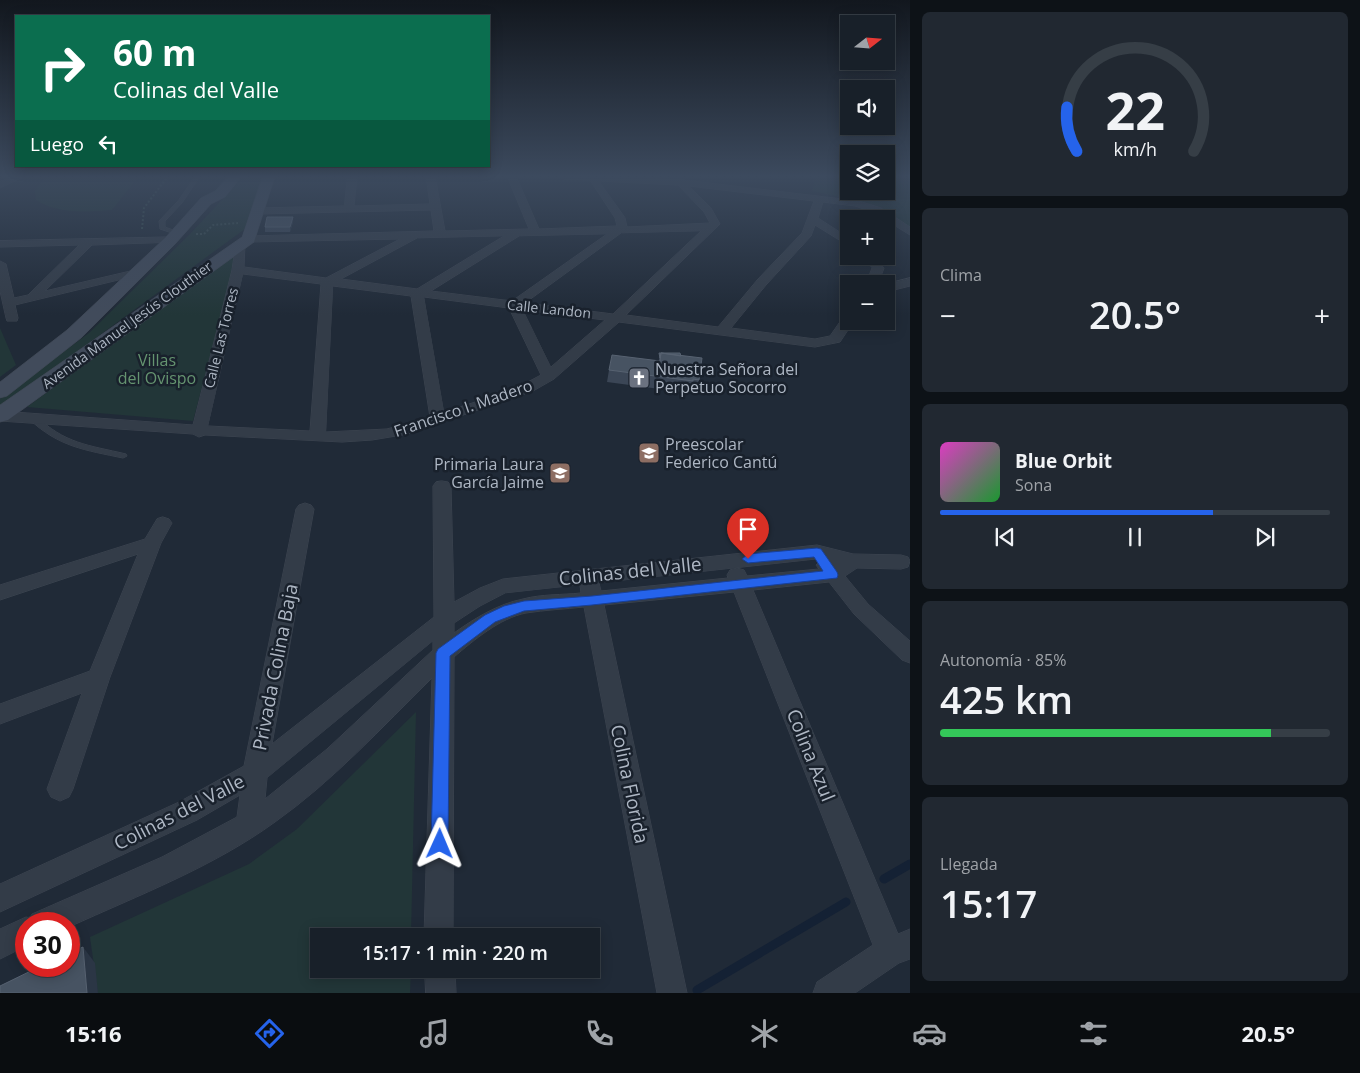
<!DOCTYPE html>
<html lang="es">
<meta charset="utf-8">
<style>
body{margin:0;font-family:"Open Sans",sans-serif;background:#212831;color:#f1f3f6;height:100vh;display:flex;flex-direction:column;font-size:19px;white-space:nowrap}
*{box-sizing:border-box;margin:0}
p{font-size:16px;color:#9fa3a8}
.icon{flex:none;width:28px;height:28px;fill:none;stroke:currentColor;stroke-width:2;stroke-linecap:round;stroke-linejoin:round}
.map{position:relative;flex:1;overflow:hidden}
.drawer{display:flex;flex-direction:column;gap:12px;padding:12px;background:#0d1217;width:450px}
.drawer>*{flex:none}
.hud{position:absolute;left:15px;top:15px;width:475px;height:152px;border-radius:0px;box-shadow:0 2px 12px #0003,0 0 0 1px #363e46;background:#0b6e4f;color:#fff;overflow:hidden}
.needle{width:32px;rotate:73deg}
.buttons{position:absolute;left:840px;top:15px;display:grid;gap:10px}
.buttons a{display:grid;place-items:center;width:55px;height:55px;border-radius:0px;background:#182029;box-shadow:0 2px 12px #0003,0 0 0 1px #363e46;font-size:25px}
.speed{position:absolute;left:15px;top:912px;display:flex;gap:10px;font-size:25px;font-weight:700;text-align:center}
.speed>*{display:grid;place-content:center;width:65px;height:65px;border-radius:50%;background:#182029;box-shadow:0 2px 12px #0003,0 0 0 1px #363e46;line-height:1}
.speed .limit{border:8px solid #d22;background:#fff;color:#111}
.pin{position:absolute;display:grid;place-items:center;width:42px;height:42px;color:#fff;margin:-51px -21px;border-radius:50% 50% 50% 0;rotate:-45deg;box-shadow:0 0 5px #0007}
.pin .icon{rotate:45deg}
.me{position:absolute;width:55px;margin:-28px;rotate:1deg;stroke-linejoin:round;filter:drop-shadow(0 0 4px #0008)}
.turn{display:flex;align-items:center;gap:18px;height:105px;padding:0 15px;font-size:22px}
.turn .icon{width:65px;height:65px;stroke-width:2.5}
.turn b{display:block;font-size:35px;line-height:42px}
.then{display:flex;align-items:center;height:48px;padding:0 15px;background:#0003;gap:10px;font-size:19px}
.big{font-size:38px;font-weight:600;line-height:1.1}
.drawer .tile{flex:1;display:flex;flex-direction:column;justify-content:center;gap:8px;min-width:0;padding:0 18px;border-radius:8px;background:#212831}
.drawer .dial{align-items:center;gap:0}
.dial svg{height:130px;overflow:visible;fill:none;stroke:#363e46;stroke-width:7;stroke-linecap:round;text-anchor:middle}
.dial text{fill:#f1f3f6;stroke:none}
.song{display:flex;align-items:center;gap:15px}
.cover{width:60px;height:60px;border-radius:8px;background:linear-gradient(135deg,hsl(310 70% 55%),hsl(130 70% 35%))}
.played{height:5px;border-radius:2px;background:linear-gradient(90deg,#2563eb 70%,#363e46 70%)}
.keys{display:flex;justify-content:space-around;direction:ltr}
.heat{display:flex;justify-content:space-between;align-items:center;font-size:28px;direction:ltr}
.charge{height:8px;border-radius:4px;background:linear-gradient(90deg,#34c759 85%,#363e46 0)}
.trip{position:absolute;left:310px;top:928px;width:290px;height:50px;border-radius:0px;background:#182029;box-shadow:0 2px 12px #0003,0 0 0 1px #363e46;font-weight:600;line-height:50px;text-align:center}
.dock{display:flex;height:80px;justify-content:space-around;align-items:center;background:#0a0d10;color:#9fa3a8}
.dock .icon{width:35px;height:35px}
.dock .active{color:#2563eb}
.dock b{font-size:22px;color:#f1f3f6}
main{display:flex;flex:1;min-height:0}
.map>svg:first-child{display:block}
</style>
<main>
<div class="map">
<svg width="910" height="993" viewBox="0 0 910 993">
<rect width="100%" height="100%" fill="#202a37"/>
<path fill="#223638" d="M51 176H139L112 210C89 212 56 214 36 200L35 191 43 180Z
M244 176H263L249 226 0 408V399L89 333 190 234Z
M816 176H849V191H886V176H910V233L868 203 812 191Z
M237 254 193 421 27 407 152 314Z
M0 328 16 365 0 377Z
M416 712 411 936H319V969H411L410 993H98L90 937 249 864 297 829Z"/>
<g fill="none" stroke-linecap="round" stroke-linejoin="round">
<path stroke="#142134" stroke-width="9" d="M884 879 910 864
M697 990 846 902"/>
<g stroke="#3d4551" stroke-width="1">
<path id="lane" d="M196 176H200L182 203 165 221V227L181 233 178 235 160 229 159 221 178 201Z
M29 415H35C65 444 88 445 126 454L127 456 123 458C85 450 59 447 29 419L28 417Z"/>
</g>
<g stroke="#3d4551" stroke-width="1">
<path id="street" d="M13 176H25L0 188V182Z
M348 176H357L354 206 430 204 426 176H435L445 231 529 229 507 176H516L539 229 617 226 615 218 590 180 563 179 559 176 674 179 673 176H681L684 180 859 201 881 208 910 227V235L873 212 855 206 823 202 818 218 849 238V246L815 225 811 236 766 285 731 328 815 339 830 336 844 316 849 315V321H854L840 342 815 347 619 322 554 379 533 391 408 434 372 440 342 442 205 435 199 437 193 434 0 421V411L193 425 232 270 236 242H244L245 244 244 267 326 278 400 239 249 242 244 239 249 236 434 231 431 210 258 214 253 211 258 208 344 206ZM599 181 678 185 704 212 710 223 627 227 625 218ZM689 186 814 201 802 233 758 279 718 327 626 315 720 224 711 208ZM701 231 613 314 525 303 621 233ZM607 234 512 301 431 291 519 236ZM504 236 417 289 341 279 417 238ZM243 274 321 284 310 431 208 426ZM333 286 411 296 430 417 387 429 326 432ZM424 297 509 308 541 375C511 392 478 401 444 412ZM523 310 605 320 551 367Z
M171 237 175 238 176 240 175 242 92 245 45 291 139 269 145 272 143 274 15 305 18 318 17 321H7L6 318 0 291V261L6 264 14 298 28 295 79 245 0 247V241Z
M862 256H873L884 268 878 284H866L872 268Z
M910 278V286L886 292V284Z
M442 481 448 482 451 486 454 602 480 588 503 579 817 545 853 554 901 555 908 557 910 561 908 567 901 569 857 568 845 576 868 604 910 641V663L902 660 854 614 829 582 753 590 898 934 910 929V959L899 963 855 993H813L817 982 873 945 734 592 604 605 687 993H657L584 607C565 609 545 610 526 613 500 618 474 640 454 657L453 936H424L432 678C381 728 333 781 275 822 213 867 139 895 69 927V924H26V946L0 959V929L26 917 30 918 32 914 162 857 237 817 240 795 197 820 0 912V884L179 802 244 766 296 509 299 505 305 503 311 505 314 509 272 744 434 617 433 486 436 482ZM817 559 821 560 816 565 819 569 747 576 744 570 737 568 730 570 727 575 728 578 601 591 599 583ZM580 585 581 593C562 595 542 594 523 599 498 604 475 618 454 633V623L480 606 505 593ZM433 641V650L327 749 265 799 267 778Z
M163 517 169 519 172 523 161 543 110 677 73 789 69 797 60 801 51 797 47 789 82 693 0 724V704L90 671 138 554 0 600V585L145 539 157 519Z
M425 969H455L456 993H426Z"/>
</g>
<g stroke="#3d4551" stroke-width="1">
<path id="secondary" d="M229 176H242L225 197 211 204 176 243 81 338 7 396 0 398V382L67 330 166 237 201 198 215 191Z
M263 176H275L254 242 8 420 0 422V405L242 237Z"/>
</g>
<path stroke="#3a4f51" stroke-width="2" stroke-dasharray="2 2" stroke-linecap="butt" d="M142 229 144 208 168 176
M196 234H204L213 225 238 223"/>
<use href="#lane" fill="#333c48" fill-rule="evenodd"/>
<use href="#street" fill="#333c48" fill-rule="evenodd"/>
<use href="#secondary" fill="#414b5b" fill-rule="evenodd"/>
</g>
<path fill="#3b4656" d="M293 217V222L290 232H265V227Z
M659 353 681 356 699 380 697 392 691 391 690 393 607 382 609 370 659 361Z"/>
<path fill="#2b3645" d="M293 217V222L290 232V227Z
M83 947 95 963 98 993H87Z"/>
<path fill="#475362" stroke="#576271" d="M267 217H293L290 227H265Z
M659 353H680L681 356 661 353 660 358Z
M661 353 702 358 699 380 693 379V381L609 370 612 355 660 361Z
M83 947 87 993H0V986L41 966H69V953Z"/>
<linearGradient id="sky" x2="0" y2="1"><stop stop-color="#12171e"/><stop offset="0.56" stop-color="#3c4a5e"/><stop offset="1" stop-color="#3c4a5e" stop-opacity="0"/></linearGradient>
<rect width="910" height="315" fill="url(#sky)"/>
<path fill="#2563eb" stroke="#184099" d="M817 548 821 549 837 572 838 575 837 578 592 605 524 611 495 622 450 656 448 844 446 850 440 853 434 850 431 844 436 653 438 649 485 615 504 606 524 601 592 596 823 571 814 557 748 563 742 559 748 554Z"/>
<defs>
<g id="church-square" transform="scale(1.125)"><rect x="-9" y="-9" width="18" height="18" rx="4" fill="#6b7280" stroke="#19212c"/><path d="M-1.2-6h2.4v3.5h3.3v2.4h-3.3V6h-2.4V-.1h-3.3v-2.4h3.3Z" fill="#fff"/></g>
<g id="school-square" transform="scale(1.125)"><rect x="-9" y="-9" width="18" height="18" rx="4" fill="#8d6e63" stroke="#19212c"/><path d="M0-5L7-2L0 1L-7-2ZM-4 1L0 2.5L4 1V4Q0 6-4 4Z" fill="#fff"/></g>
</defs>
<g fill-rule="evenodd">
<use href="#church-square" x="639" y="378"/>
<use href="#school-square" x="649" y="453"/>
<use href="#school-square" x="560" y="473"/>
</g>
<g text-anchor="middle" stroke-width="5" stroke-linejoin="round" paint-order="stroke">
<g font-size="14" fill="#aeb7c4" stroke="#19212c">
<text transform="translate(549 309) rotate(6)" y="5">Calle Landon</text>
<text transform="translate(127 325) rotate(-36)" y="5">Avenida Manuel Jesús Clouthier</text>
<text transform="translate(221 338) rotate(-76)" y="5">Calle Las Torres</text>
</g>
<g font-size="16" fill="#659470" stroke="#19212c">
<text x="157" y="366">Villas<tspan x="157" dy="18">del Ovispo</tspan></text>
</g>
<g font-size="16" fill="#aeb7c4" stroke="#19212c" text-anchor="start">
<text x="655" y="375">Nuestra Señora del<tspan x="655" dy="18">Perpetuo Socorro</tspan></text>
<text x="665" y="450">Preescolar<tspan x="665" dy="18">Federico Cantú</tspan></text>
<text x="544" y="470" text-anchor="end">Primaria Laura<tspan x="544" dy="18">García Jaime</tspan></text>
</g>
<g font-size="16" fill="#aeb7c4" stroke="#19212c">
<text transform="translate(463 408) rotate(-19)" y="6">Francisco I. Madero</text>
</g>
<g font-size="19" fill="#aeb7c4" stroke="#19212c">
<text transform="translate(630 571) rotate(-6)" y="7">Colinas del Valle</text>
<text transform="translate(275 667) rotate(-79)" y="7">Privada Colina Baja</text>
<text transform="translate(811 755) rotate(68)" y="7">Colina Azul</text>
<text transform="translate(630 784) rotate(78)" y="7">Colina Florida</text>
<text transform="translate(179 812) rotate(-27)" y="7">Colinas del Valle</text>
</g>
</g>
</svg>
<div class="buttons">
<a><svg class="needle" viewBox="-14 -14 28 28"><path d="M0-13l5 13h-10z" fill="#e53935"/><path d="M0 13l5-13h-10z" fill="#9fa3a8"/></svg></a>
<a><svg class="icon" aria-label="sound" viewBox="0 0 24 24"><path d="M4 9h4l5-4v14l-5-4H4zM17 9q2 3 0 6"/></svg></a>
<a><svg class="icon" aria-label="layers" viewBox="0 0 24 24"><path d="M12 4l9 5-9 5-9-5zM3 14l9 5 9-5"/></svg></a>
<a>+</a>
<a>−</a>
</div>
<div class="speed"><div class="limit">30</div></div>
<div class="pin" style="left:748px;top:559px;background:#d93025"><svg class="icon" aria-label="arrive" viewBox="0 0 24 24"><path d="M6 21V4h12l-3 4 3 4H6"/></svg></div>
<svg class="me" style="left:440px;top:844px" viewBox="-20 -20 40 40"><path d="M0-17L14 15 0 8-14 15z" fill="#2563eb" stroke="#fff" stroke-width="4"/></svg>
<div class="trip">15:17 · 1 min · 220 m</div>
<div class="hud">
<div class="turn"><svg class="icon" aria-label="right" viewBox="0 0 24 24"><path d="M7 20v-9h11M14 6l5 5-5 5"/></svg><div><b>60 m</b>Colinas del Valle</div></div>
<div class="then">Luego<svg class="icon" aria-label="left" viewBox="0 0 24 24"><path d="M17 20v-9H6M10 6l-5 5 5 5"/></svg></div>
</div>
</div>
<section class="drawer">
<div class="tile dial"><svg viewBox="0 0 100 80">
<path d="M14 69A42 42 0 1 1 86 69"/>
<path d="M14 69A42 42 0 0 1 8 42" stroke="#2563eb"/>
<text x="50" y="56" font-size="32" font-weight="700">22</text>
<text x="50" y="72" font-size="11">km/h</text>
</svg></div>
<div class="tile"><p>Clima</p>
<div class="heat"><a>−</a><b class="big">20.5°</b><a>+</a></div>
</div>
<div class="tile">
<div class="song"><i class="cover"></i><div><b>Blue Orbit</b><p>Sona</p></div></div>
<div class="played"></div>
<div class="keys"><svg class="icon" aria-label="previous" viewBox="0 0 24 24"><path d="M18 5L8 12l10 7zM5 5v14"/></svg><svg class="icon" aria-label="pause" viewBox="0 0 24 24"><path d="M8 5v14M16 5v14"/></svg><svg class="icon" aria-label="next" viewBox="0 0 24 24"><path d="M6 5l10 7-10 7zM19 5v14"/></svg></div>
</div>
<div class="tile"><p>Autonomía · 85%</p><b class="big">425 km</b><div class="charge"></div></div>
<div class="tile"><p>Llegada</p><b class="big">15:17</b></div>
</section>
</main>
<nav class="dock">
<b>15:16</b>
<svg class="icon active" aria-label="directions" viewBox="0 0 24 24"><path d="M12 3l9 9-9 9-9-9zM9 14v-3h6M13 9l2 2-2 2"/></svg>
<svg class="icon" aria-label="music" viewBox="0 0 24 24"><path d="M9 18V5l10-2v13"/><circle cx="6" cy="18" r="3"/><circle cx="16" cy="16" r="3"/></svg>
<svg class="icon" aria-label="phone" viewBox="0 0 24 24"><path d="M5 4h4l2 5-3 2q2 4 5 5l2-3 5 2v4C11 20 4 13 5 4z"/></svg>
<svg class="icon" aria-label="climate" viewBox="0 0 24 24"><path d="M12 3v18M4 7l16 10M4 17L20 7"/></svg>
<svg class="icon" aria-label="car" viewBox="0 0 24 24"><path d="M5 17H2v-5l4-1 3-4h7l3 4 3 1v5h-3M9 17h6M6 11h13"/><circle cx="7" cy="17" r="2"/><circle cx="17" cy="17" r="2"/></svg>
<svg class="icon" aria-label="filters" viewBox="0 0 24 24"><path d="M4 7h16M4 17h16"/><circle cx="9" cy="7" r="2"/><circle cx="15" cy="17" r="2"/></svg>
<b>20.5°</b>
</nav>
